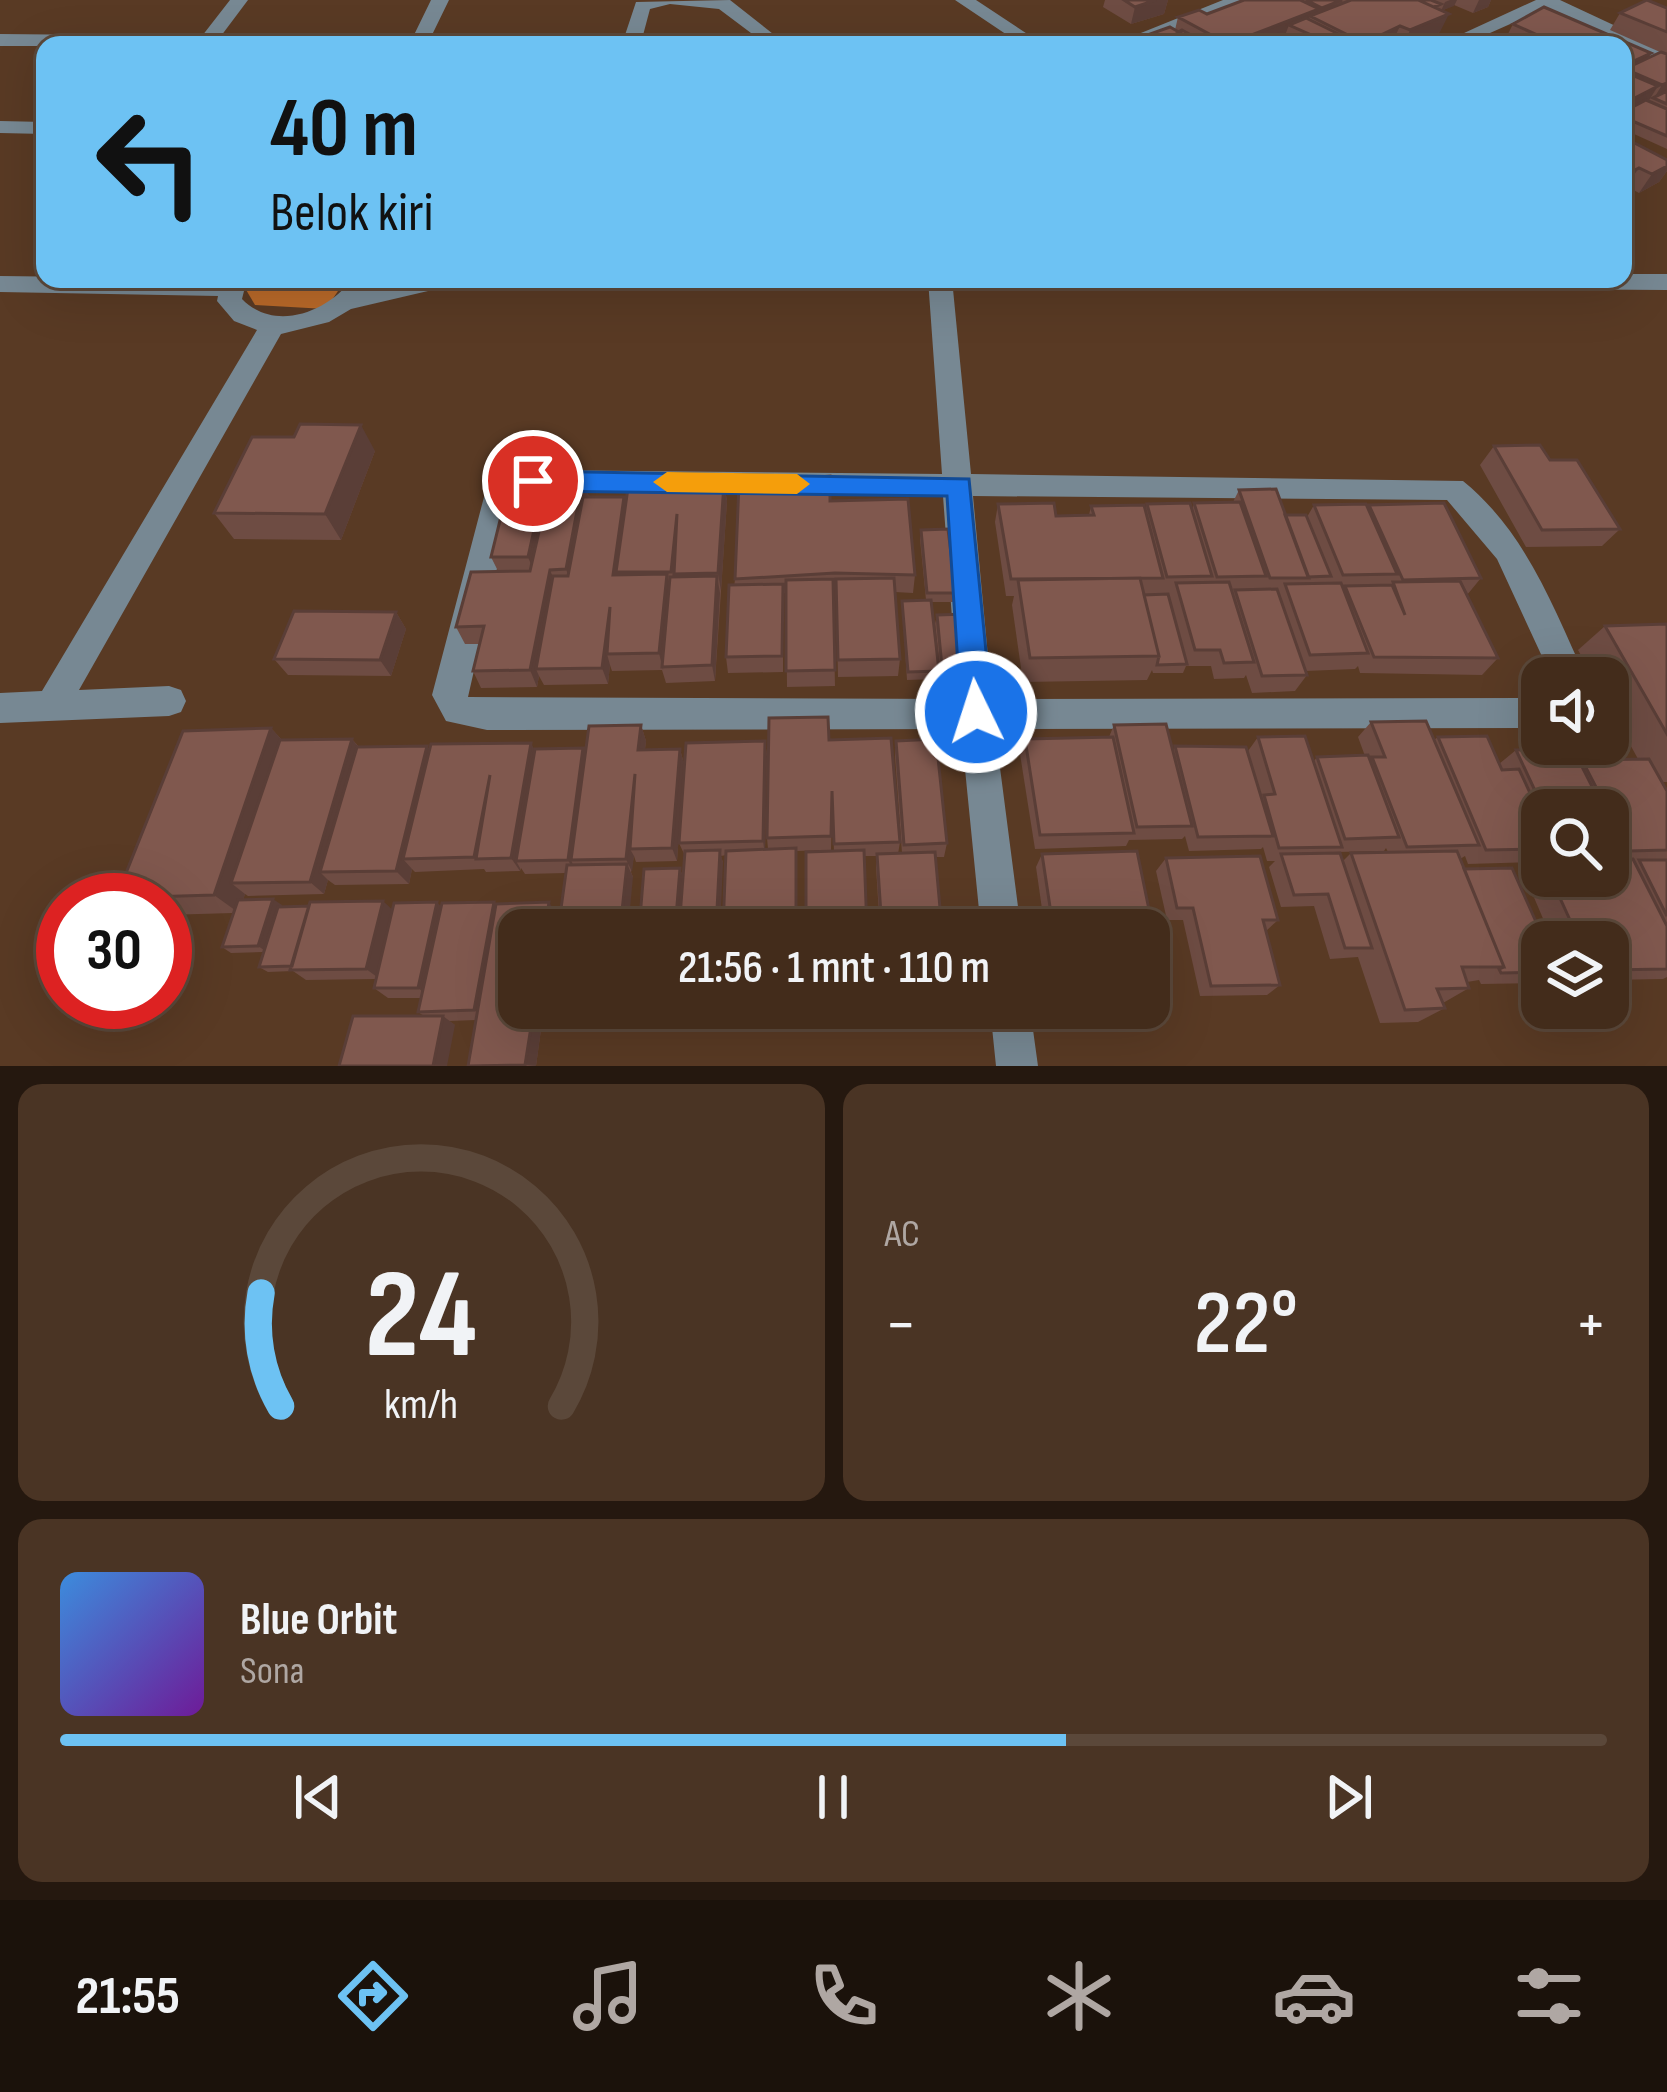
<!DOCTYPE html>
<html lang="id">
<meta charset="utf-8">
<style>
body{margin:0;font-family:"Sofia Sans Condensed",sans-serif;background:#4a3424;color:#f1f3f6;height:100vh;display:flex;flex-direction:column;font-size:45px;white-space:nowrap}
*{box-sizing:border-box;margin:0}
p{font-size:39px;color:#afa7a3}
.icon{flex:none;width:66px;height:66px;fill:none;stroke:currentColor;stroke-width:2;stroke-linecap:round;stroke-linejoin:round}
.map{position:relative;height:1066px;overflow:hidden}
.panel{display:flex;flex-direction:column;gap:18px;padding:18px;background:#25180f;flex:1}
.panel>*{flex:none}
.hud{position:absolute;left:36px;top:36px;width:1596px;height:252px;border-radius:24px;box-shadow:0 12px 48px #0002,0 0 0 3px #5b483a;background:#6dc2f3;color:#111;overflow:hidden}
.tools{position:absolute;left:1521px;top:657px;display:grid;gap:24px}
.tools a{display:grid;place-items:center;width:108px;height:108px;border-radius:24px;background:#432c1b;box-shadow:0 12px 48px #0002,0 0 0 3px #5b483a;font-size:60px}
.speed{position:absolute;left:36px;top:873px;display:flex;gap:24px;font-size:60px;font-weight:700;text-align:center}
.speed>*{display:grid;place-content:center;width:156px;height:156px;border-radius:50%;background:#432c1b;box-shadow:0 12px 48px #0002,0 0 0 3px #5b483a;line-height:1}
.speed .limit{border:18px solid #d22;background:#fff;color:#111}
.pin{position:absolute;display:grid;place-items:center;width:102px;height:102px;color:#fff;margin:-51px;border:6px solid #fff;border-radius:50%;box-shadow:0 3px 12px #0007}
.me{position:absolute;width:132px;margin:-66px;rotate:356deg;stroke-linejoin:round;filter:drop-shadow(0 0 9px #0008)}
.turn{display:flex;align-items:center;gap:42px;height:252px;padding:0 36px;font-size:54px}
.turn .icon{width:156px;height:156px;stroke-width:2.5}
.turn b{display:block;font-size:84px;line-height:102px}
.big{font-size:90px;font-weight:600;line-height:1.1}
.panel .card{flex:1;display:flex;flex-direction:column;justify-content:center;gap:18px;min-width:0;padding:0 42px;border-radius:24px;background:#4a3424}
.panel .dial{align-items:center;gap:0}
.dial svg{height:312px;overflow:visible;fill:none;stroke:#5b483a;stroke-width:7;stroke-linecap:round;text-anchor:middle}
.dial text{fill:#f1f3f6;stroke:none}
.song{display:flex;align-items:center;gap:36px}
.cover{width:144px;height:144px;border-radius:18px;background:linear-gradient(135deg,hsl(210 70% 55%),hsl(280 70% 35%))}
.played{height:12px;border-radius:6px;background:linear-gradient(90deg,#6dc2f3 65%,#5b483a 65%)}
.keys{display:flex;justify-content:space-around;direction:ltr}
.heat{display:flex;justify-content:space-between;align-items:center;font-size:66px;direction:ltr}
.panel .tiles{flex:1;display:grid;gap:18px;grid-template-columns:1fr 1fr}
.card:last-child{grid-column:span 2}
.trip{position:absolute;left:498px;top:909px;width:672px;height:120px;border-radius:24px;background:#432c1b;box-shadow:0 12px 48px #0002,0 0 0 3px #5b483a;font-weight:600;line-height:120px;text-align:center}
.menu{display:flex;height:192px;justify-content:space-around;align-items:center;background:#1b120b;color:#afa7a3}
.menu .icon{width:84px;height:84px}
.menu .selected{color:#6dc2f3}
.menu b{font-size:54px;color:#f1f3f6}
.map>svg:first-child{display:block}
</style>
<div class="map">
<svg width="1667" height="1066" viewBox="0 0 1667 1066">
<rect width="100%" height="100%" fill="#593a24"/>
<path fill="#b96929" d="M253 279H346L326 309 255 305 245 288Z"/>
<g fill="none" stroke-linecap="round" stroke-linejoin="round">
<path fill="#778893" fill-rule="evenodd" d="M230 0H248L221 36 413 37 431 0H449L431 37 624 38 636 2 730 0 787 45 0 46V34L202 36ZM670 4 719 9 759 39H642L650 9Z
M955 0H976L1044 45H1022Z
M1223 0H1248L1137 45H1111Z
M1536 0H1560L1667 50V63L1544 9 1463 45H1438Z
M0 121 45 122V134L0 133Z
M1623 274H1667V290L1201 287 1189 279H1623Z
M0 276 247 279 242 299C274 332 327 313 352 279H376L369 289 414 279H461L458 284 351 309 329 322 281 334 79 690 169 686 181 690 186 701 181 712 169 716 0 723V693L42 691 257 330 234 321 217 301 218 296 0 292Z
M928 279H952L971 474 1463 481C1526 532 1553 607 1586 678H1552L1497 559 1447 500 973 496 992 699 1542 698V728L995 729 1021 930H981L961 729 487 730 446 721 432 695 484 497 501 477 533 470 942 474ZM533 492 943 496 958 699 468 697 512 502Z
M990 1008H1030L1038 1066H996Z"/>
</g>
<path fill="#6e4c43" fill-rule="evenodd" d="M1105 0H1168L1164 14 1131 24 1103 7Z
M1244 0H1491L1488 7 1473 13 1454 5 1441 11 1440 32 1410 45 1392 43 1389 45H1146L1150 34 1175 30 1178 17 1207 14Z
M1647 0 1667 8V149L1623 129V45H1510L1504 42 1513 24 1544 7 1651 53 1648 58 1660 52 1610 30 1620 13Z
M1623 137 1667 160V171L1659 182 1639 193 1626 186 1623 188Z
M294 437 375 451 341 540 234 539 214 513Z
M1494 446 1620 529 1602 546 1526 547 1480 465Z
M583 479 589 497 626 504 724 483 727 501 715 681 666 683 662 670 612 671 610 665 608 684 544 685 539 676 537 687 481 688 473 671 479 644H465L456 627 498 571 491 557 545 480 548 489Z
M1239 490 1285 515 1307 517 1314 505 1368 507 1369 505 1481 578 1467 595 1498 658 1482 675 1360 673 1358 666 1355 669 1305 671 1307 675 1295 691 1252 693 1246 675 1244 678 1214 679 1211 666H1186L1183 673H1153L1152 670 1147 680 1023 682 1012 605 1014 596H1006L995 522 998 504 1056 516 1089 515 1091 506 1145 509 1147 504 1192 509 1194 503 1233 502Z
M830 501 915 575 913 593 895 592 900 659 898 676 838 677 836 590H833L835 686 787 687 786 593H783V672L728 673 726 657 735 579Z
M921 530 956 593 954 602H932L939 671 937 679 907 680 902 601 926 600 920 539Z
M396 612 406 629 391 676 288 675 274 659Z
M937 615 970 687 969 695 943 696 935 624Z
M1667 624V782H1662L1667 791V977L1663 979 1608 980V942H1553L1524 874 1542 862V876H1608V810H1542V861L1541 859 1536 862 1468 864 1465 856 1460 859 1464 869 1542 942V980L1537 983 1481 984 1479 980 1467 982 1469 988 1443 1003 1445 1008 1418 1022 1380 1023 1358 957 1330 959 1314 906 1281 907 1269 867 1275 861H1267L1263 847 1261 849 1189 851 1185 836 1182 839 1129 840 1126 846 1035 849 1020 754 1025 739 1109 737 1114 725 1173 750 1175 746 1248 751 1258 737 1314 761 1317 757 1365 756 1358 737 1371 722 1434 740 1438 737 1499 764 1516 750 1564 749 1562 744H1586L1591 755 1585 760 1638 759 1608 704V678H1594L1578 650 1605 626ZM1386 848 1388 852 1351 853 1343 861 1336 852 1384 851Z
M641 725 646 741 645 749H680L684 764 677 861 636 862 634 856 631 872 633 877 566 873 525 874 521 868 520 871 486 872 484 869 415 872 412 869 409 884 335 885 328 880 324 894 248 896 245 894 243 900 282 905 281 907 393 910 496 904 557 915 519 1008H544L536 1066H468L476 1020 449 1021 455 1025 424 1016 418 1012 421 998H388L374 988 376 979 306 980 293 971 268 972 259 967 264 952 231 953 222 947 233 913 165 915V900L116 898 271 728 282 740 352 739 359 747 427 746 429 749 583 748 586 754Z
M829 740 900 842 898 854 902 853 895 756 896 741 947 843 944 857H935L942 930H880L876 867 877 856H864L834 851 832 805 831 850 796 851 797 930H723L726 855 721 856 723 863 639 930 680 868 683 878 685 856 679 843 765 741 767 756 765 850 768 849 767 838Z
M1137 851 1163 978 1154 988H1149V930H1045L1036 867 1042 854Z
M1166 858 1278 920 1266 931 1280 985 1267 995 1200 996 1183 920H1167L1156 871Z
M719 1008H798V1026L722 1028 719 1019Z"/>
<path fill="#5a3e37" d="M1156 0H1168L1164 14 1131 24 1135 7Z
M1450 0H1457L1454 6 1441 11 1445 2Z
M1479 0H1491L1488 7 1473 13Z
M1319 9 1315 18 1310 16 1305 30 1289 25 1284 38 1266 45H1228Z
M1449 14 1440 32 1410 45H1404L1410 30Z
M1400 26 1392 43 1363 45 1364 43Z
M1651 53 1640 71 1625 69 1623 73V66Z
M1667 83V95L1654 98 1662 85Z
M1658 86 1646 105 1623 117V104Z
M1667 166V171L1659 182 1639 193 1652 174Z
M1639 168 1626 186 1623 188V181L1629 173Z
M361 425 375 451 341 540 325 514Z
M583 479 589 497 572 587 566 569Z
M545 480 551 498 535 574 528 557Z
M724 483 727 501 721 591 718 573Z
M624 497 629 515 616 572 619 581 613 575Z
M550 570 557 587 536 669 539 676 537 687 530 670Z
M667 574 671 591 663 670 659 653Z
M717 576 720 593 715 681 712 665Z
M610 607 607 654 610 665 608 684 602 668Z
M396 612 406 629 391 676 380 660Z
M641 725 646 741 643 765 638 750Z
M271 728 291 750 231 883 245 894 239 913 214 895Z
M352 739 364 754 320 872 328 880 324 894 310 882Z
M765 741 767 756 765 855 763 841Z
M531 743 539 758 516 861 520 868V871L511 858Z
M427 746 437 761 403 859 412 869 409 884 396 871Z
M583 748 590 763 571 860 575 869V873L568 860Z
M680 749 684 764 677 861 672 848Z
M635 774 630 849 634 856 632 872 626 859Z
M720 850 723 863 720 930H716Z
M627 864 633 877 628 930H620Z
M680 868 684 881 681 930H675Z
M273 899 282 905 267 952 258 946Z
M383 901 396 913 380 979 366 969Z
M437 902 448 914 431 998 418 988Z
M494 902 504 914 485 1019 474 1010Z
M549 902 557 915 555 930H545Z
M534 1008H544L536 1066 525 1065Z
M443 1016 455 1025 447 1066H433Z"/>
<path fill="#80584e" stroke="#5a3e37" stroke-width="3" d="M1124 0H1156L1135 7Z
M1244 0H1300L1319 9 1228 44 1178 17 1199 10 1207 14Z
M1306 0H1342L1322 8Z
M1351 0H1418L1449 14 1410 30 1400 26 1364 43 1310 16Z
M1418 0H1431L1441 4 1434 7Z
M1647 0 1667 8V32L1620 13Z
M1544 7 1651 53 1623 66V45H1554L1557 44 1513 24Z
M1306 18 1361 45H1334L1289 25Z
M1170 27 1202 45H1169L1150 34Z
M1182 30 1209 45H1202L1178 32Z
M1282 33 1305 45H1249Z
M1661 52 1667 54V83L1662 85 1625 69Z
M1623 72H1625L1658 86 1623 104Z
M1667 91V104L1653 98Z
M1646 100 1667 109V136L1623 117V112Z
M1623 137 1667 160V166L1652 174 1639 168 1629 173 1623 171Z
M300 424 361 425 325 514 214 513 252 437H294Z
M1540 445 1550 460H1577L1620 529 1542 530 1494 446Z
M830 476V501L908 499 915 575 835 573 735 579 739 483Z
M551 479H583L566 569 550 570 530 670 473 671 484 626 456 627 471 572 530 571Z
M510 480H545L528 557H491Z
M629 481 724 483 718 573 674 574 677 514 671 572H616Z
M1276 489 1309 578H1270L1239 490Z
M583 497H624L613 575 667 574 659 653 607 654 610 607 602 668 536 669 553 576H568Z
M1240 502 1266 576 1217 577 1194 503Z
M1054 503 1056 516 1094 515 1091 506 1144 505 1163 578 1011 579 998 504Z
M1190 503 1212 576 1167 577 1147 504Z
M1444 503 1481 578 1403 580 1369 505Z
M1366 504 1397 574 1343 575 1314 505Z
M1285 515H1306L1331 576 1308 577Z
M948 529 956 593H927L921 530Z
M717 576 712 665 662 667 670 577Z
M894 578 900 659 838 660 836 579Z
M1140 578 1159 656 1030 658 1018 580Z
M833 579 835 670 786 671V580Z
M1460 581 1498 658 1374 657 1345 586 1392 585 1405 615 1393 582Z
M1229 582 1254 662 1224 663 1220 650H1195L1176 583Z
M1341 583 1368 653 1310 655 1285 584Z
M783 584 782 656 726 657 729 585Z
M1277 589 1307 675 1262 676 1235 590Z
M1168 594 1187 664 1157 665 1159 656 1144 595Z
M931 600 939 671 908 672 902 601Z
M294 611 396 612 380 660 274 659Z
M966 614 970 687 944 688 937 615Z
M1667 624V734L1605 626Z
M828 717 829 740 891 738 900 842 834 844 832 791 831 836 767 838 769 718Z
M1426 721 1479 845 1407 847 1372 757H1385L1371 722Z
M1166 724 1192 826 1137 827 1114 725Z
M641 725 638 750 680 749 672 848 630 849 635 774 626 859 571 860 589 726Z
M271 728 214 895 116 898 183 731Z
M1305 736 1342 847 1279 848 1264 795 1275 794 1258 737Z
M1487 736 1502 770 1519 769 1542 819V849L1486 850 1438 737Z
M1113 737 1134 833 1040 835 1025 739Z
M352 739 310 882 231 883 280 740Z
M936 739 947 843 904 845 896 741Z
M765 741 763 841 679 843 686 743Z
M531 743 511 858 476 859 490 775 474 857 403 859 431 744Z
M1575 744H1586L1591 755H1580Z
M427 746 396 871 320 872 357 747Z
M1175 746 1246 747 1273 836 1198 837Z
M583 748 568 860 516 861 535 749Z
M1573 749 1604 810H1544L1516 750Z
M1368 755 1399 837 1345 839 1317 757Z
M1649 759 1667 791V850L1629 851 1582 760Z
M1608 817 1627 853 1608 854Z
M796 848V930H723L726 851Z
M720 850 716 930H679L685 851Z
M864 850 867 930H806V852Z
M1137 851 1163 978H1149V930H1092L1090 919 1052 920 1042 854Z
M1457 851 1504 967H1462L1469 988 1437 989 1445 1008 1405 1010 1351 853Z
M935 852 942 930H882L877 854Z
M1340 853 1372 948H1345L1328 894 1294 895 1281 854Z
M1260 856 1278 920H1263L1280 985 1211 986 1193 908H1177L1166 858Z
M1633 859 1667 926V969L1608 970V942H1580L1550 876H1608V860Z
M1639 860H1667V916Z
M627 864 620 930H558L567 865Z
M680 868 675 930H639L644 869Z
M1512 868 1545 942H1542V972L1501 973 1499 969 1504 967 1464 869Z
M273 899 258 946 222 947 238 900Z
M383 901 366 969 290 970 310 902Z
M437 902 418 988H374L394 903Z
M494 902 474 1010 418 1012 442 903Z
M549 902 545 930H519V1008H534L525 1065 468 1066 496 904Z
M309 906 292 966 259 967 278 907Z
M719 1008H796V1017L719 1019Z
M353 1016H443L433 1066H339Z"/>
<path fill="#1a73e8" stroke="#114b97" stroke-width="3" d="M533 471 969 479 992 712 987 722 976 726 965 722 961 712 947 496 533 491 520 481Z"/>
<path fill="#f59e0b" d="M667 472 797 474 810 484 797 494 667 492 653 482Z"/>
</svg>
<div class="tools">
<a><svg class="icon" aria-label="sound" viewBox="0 0 24 24"><path d="M4 9h4l5-4v14l-5-4H4zM17 9q2 3 0 6"/></svg></a>
<a><svg class="icon" aria-label="search" viewBox="0 0 24 24"><circle cx="10" cy="10" r="6"/><path d="M15 15l6 6"/></svg></a>
<a><svg class="icon" aria-label="layers" viewBox="0 0 24 24"><path d="M12 4l9 5-9 5-9-5zM3 14l9 5 9-5"/></svg></a>
</div>
<div class="speed"><div class="limit">30</div></div>
<div class="pin" style="left:533px;top:481px;background:#d93025"><svg class="icon" aria-label="arrive" viewBox="0 0 24 24"><path d="M6 21V4h12l-3 4 3 4H6"/></svg></div>
<svg class="me" style="left:976px;top:712px" viewBox="-20 -20 40 40"><circle r="17" fill="#1a73e8" stroke="#fff" stroke-width="3"/><path d="M0-11L8 9 0 5-8 9z" fill="#fff"/></svg>
<div class="trip">21:56 · 1 mnt · 110 m</div>
<div class="hud">
<div class="turn"><svg class="icon" aria-label="left" viewBox="0 0 24 24"><path d="M17 20v-9H6M10 6l-5 5 5 5"/></svg><div><b>40 m</b>Belok kiri</div></div>
</div>
</div>
<section class="panel">
<div class="tiles">
<div class="card dial"><svg viewBox="0 0 100 80">
<path d="M14 69A42 42 0 1 1 86 69"/>
<path d="M14 69A42 42 0 0 1 9 40" stroke="#6dc2f3"/>
<text x="50" y="56" font-size="32" font-weight="700">24</text>
<text x="50" y="72" font-size="11">km/h</text>
</svg></div>
<div class="card"><p>AC</p>
<div class="heat"><a>−</a><b class="big">22°</b><a>+</a></div>
</div>
<div class="card">
<div class="song"><i class="cover"></i><div><b>Blue Orbit</b><p>Sona</p></div></div>
<div class="played"></div>
<div class="keys"><svg class="icon" aria-label="previous" viewBox="0 0 24 24"><path d="M18 5L8 12l10 7zM5 5v14"/></svg><svg class="icon" aria-label="pause" viewBox="0 0 24 24"><path d="M8 5v14M16 5v14"/></svg><svg class="icon" aria-label="next" viewBox="0 0 24 24"><path d="M6 5l10 7-10 7zM19 5v14"/></svg></div>
</div>
</div>
</section>
<nav class="menu">
<b>21:55</b>
<svg class="icon selected" aria-label="directions" viewBox="0 0 24 24"><path d="M12 3l9 9-9 9-9-9zM9 14v-3h6M13 9l2 2-2 2"/></svg>
<svg class="icon" aria-label="music" viewBox="0 0 24 24"><path d="M9 18V5l10-2v13"/><circle cx="6" cy="18" r="3"/><circle cx="16" cy="16" r="3"/></svg>
<svg class="icon" aria-label="phone" viewBox="0 0 24 24"><path d="M5 4h4l2 5-3 2q2 4 5 5l2-3 5 2v4C11 20 4 13 5 4z"/></svg>
<svg class="icon" aria-label="climate" viewBox="0 0 24 24"><path d="M12 3v18M4 7l16 10M4 17L20 7"/></svg>
<svg class="icon" aria-label="car" viewBox="0 0 24 24"><path d="M5 17H2v-5l4-1 3-4h7l3 4 3 1v5h-3M9 17h6M6 11h13"/><circle cx="7" cy="17" r="2"/><circle cx="17" cy="17" r="2"/></svg>
<svg class="icon" aria-label="filters" viewBox="0 0 24 24"><path d="M4 7h16M4 17h16"/><circle cx="9" cy="7" r="2"/><circle cx="15" cy="17" r="2"/></svg>
</nav>
